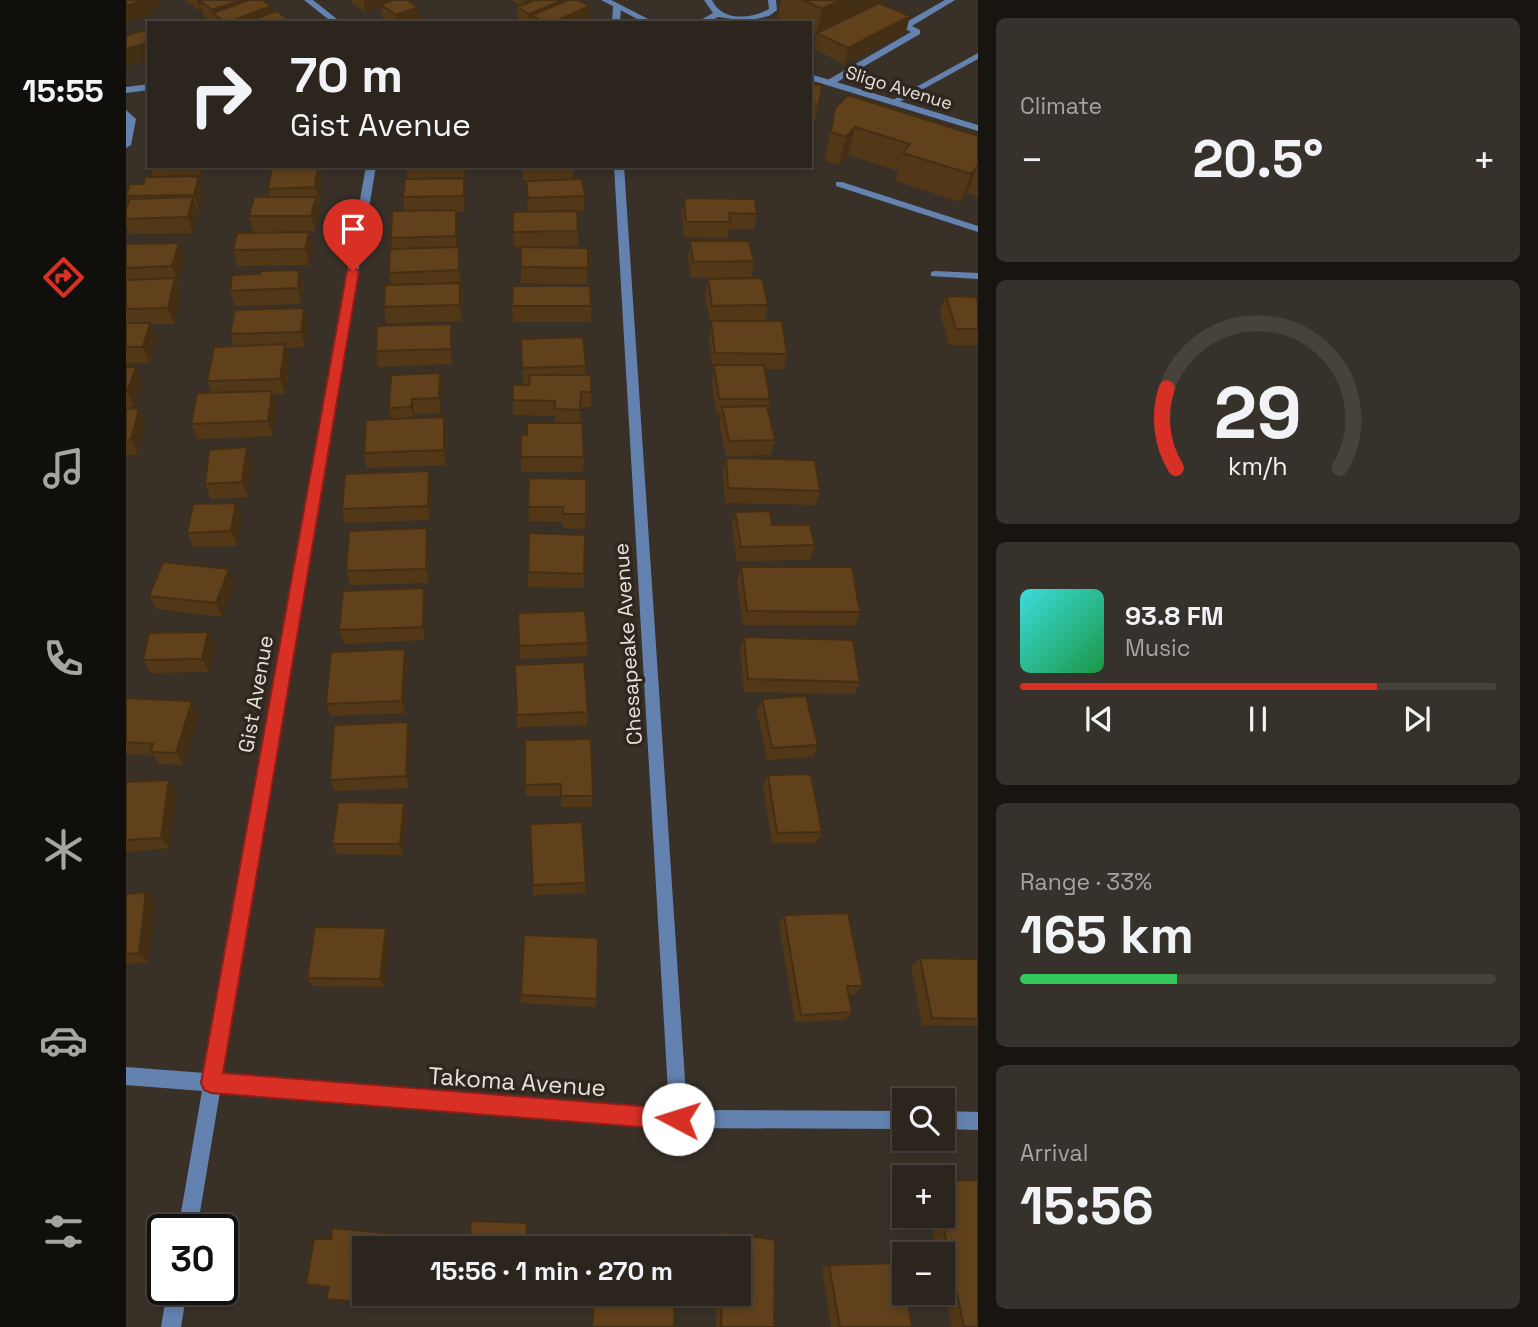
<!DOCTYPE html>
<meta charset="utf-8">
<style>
body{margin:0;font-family:"Space Grotesk",sans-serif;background:#37312b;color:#f1f3f6;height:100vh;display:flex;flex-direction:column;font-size:26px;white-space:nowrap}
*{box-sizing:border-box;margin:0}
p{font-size:23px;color:#a6a5a4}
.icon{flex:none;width:38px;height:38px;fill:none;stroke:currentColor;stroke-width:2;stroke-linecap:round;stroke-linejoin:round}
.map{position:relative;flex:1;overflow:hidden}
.drawer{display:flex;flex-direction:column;gap:18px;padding:18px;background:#181410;width:560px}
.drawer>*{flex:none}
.banner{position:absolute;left:21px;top:21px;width:665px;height:147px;border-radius:0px;box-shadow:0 4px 10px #0003,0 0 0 2px #47423c;background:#2b251e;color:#f1f3f6;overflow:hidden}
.buttons{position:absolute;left:766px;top:1088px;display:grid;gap:14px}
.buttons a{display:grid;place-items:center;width:63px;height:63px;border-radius:0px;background:#2b251e;box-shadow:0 4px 10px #0003,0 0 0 2px #47423c;font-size:35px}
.speed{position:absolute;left:21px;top:1214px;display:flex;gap:14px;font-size:35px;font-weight:700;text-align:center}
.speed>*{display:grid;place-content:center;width:91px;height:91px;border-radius:50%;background:#2b251e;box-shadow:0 4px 10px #0003,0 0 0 2px #47423c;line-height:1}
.speed .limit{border:4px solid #111;border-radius:10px;background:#fff;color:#111}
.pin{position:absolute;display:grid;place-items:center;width:60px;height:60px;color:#fff;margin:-72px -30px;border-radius:50% 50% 50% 0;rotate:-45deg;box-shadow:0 0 7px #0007}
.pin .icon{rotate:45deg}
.me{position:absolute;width:77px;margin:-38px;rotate:275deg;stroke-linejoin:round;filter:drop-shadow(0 0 5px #0008)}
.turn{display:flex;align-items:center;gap:24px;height:147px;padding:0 28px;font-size:32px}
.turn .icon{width:91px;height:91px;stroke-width:2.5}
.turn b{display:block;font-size:49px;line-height:60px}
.big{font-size:52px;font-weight:700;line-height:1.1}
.drawer .widget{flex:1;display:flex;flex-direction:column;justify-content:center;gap:10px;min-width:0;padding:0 24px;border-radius:10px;background:#37312b}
.drawer .dial{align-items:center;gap:0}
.dial svg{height:182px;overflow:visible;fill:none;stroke:#47423c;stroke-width:7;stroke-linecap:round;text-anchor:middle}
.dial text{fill:#f1f3f6;stroke:none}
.song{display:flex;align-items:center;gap:21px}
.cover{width:84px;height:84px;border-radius:10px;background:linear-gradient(135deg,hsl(180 70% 55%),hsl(140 70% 35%))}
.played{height:7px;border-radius:4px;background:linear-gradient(90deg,#d93025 75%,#47423c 75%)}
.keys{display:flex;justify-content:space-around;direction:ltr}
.heat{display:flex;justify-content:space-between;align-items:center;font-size:38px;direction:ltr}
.charge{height:10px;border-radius:5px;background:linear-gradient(90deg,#34c759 33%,#47423c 0)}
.trip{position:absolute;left:226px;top:1236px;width:399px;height:70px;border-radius:0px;background:#2b251e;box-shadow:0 4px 10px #0003,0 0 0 2px #47423c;font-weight:700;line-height:70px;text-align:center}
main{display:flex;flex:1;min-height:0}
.tab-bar{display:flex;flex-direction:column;width:126px;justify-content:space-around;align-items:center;background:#110f0c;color:#a6a5a4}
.tab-bar .icon{width:49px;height:49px}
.tab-bar .active{color:#d93025}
.tab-bar b{font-size:32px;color:#f1f3f6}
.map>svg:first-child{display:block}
</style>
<main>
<nav class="tab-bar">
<b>15:55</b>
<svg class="icon active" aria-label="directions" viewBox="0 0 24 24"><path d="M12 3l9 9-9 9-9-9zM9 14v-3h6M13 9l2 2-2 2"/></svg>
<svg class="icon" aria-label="music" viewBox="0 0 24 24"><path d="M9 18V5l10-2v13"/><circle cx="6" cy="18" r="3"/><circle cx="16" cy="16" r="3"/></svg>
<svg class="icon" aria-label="phone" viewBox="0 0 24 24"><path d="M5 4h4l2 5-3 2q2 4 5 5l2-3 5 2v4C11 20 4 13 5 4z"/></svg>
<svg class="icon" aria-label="climate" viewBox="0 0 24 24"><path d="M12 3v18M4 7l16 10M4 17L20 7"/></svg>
<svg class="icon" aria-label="car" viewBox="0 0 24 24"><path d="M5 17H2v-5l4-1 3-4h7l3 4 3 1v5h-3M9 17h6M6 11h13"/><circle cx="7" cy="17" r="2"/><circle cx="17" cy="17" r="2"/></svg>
<svg class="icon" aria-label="filters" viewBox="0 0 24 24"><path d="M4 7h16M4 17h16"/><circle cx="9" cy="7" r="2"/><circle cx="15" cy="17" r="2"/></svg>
</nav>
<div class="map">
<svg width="852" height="1327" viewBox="0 0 852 1327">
<rect width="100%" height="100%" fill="#393128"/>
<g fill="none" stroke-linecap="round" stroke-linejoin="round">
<path fill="#6482af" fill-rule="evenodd" d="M578 0H586C596 22 625 19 643 9L642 0H650L651 10 643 16 621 21 592 17 580 23H569L587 13Z
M819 0H829L786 26 794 30V34L706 85H700V81L785 32 777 28V24Z
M852 53V59L770 104 763 102Z
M710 182H716L852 226V232L710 186Z
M809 271 852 273V279L805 276V272Z"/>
<path fill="#6482af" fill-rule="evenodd" d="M178 0H187L216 23H207Z
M491 5 495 7 494 23H486L487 7Z
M23 84V90L0 93V87Z
M0 110 10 119 5 145 0 148Z
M240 166H250L97 1075 543 1109 488 166H498L561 1110 779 1111V1129L553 1128 94 1092 71 1230H52L76 1091 0 1085V1067L79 1073Z
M817 1111 852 1112V1130L817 1129Z
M41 1290H61L55 1327H35Z"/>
<path fill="#6482af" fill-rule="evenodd" d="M475 0H485L530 23H519Z
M684 74 852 125V131L684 80Z"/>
</g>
<path fill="#533818" d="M61 0H136L147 12 164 21 165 23H86L78 16 76 10 74 11 62 2Z
M225 0H282L292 7 294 22 261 23 257 20 255 6 239 12 225 2Z
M386 0H452L464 22 461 23H392L391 7 395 6Z
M655 0H759L754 3 780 32 718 64 688 49 691 36 684 33V23H663L652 18Z
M684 84 693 105 689 120 684 119Z
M709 108 852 136V197L841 193 835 202 769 181 772 171 722 155 713 165 699 160Z
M23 166H79L76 178H73L78 192 73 210H71L72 213 67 233 4 234 0 225V210L2 203 0 196 27 177Z
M138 166H199L198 168H194L196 179 193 203H191L193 213 189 232H183L186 248 183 265 111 266 107 250 172 232H127L123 216 144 197 142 189 145 169 139 170Z
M280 166H340L338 180 339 212H330L331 247 334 262 336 321 260 323 258 307 265 285 263 273 266 249 265 238 279 211 277 197 281 179Z
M397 166H447V179L459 196 458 211 451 212 452 246 388 247 387 212H402L400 181 417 180H397Z
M558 198 631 214 628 229H603L602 238 558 237 556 214Z
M564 241 628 261 625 277 565 278 562 257Z
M0 244 58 259 52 282H51L55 294 48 324H25L31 338 23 363H0Z
M462 248 461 284 395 283V267Z
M582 279 642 305 639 321 661 354 658 369H639L644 399 642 410 649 440 645 455 600 456 593 423 595 414H590L586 381 588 369H587L583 337 585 322H584L579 295Z
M177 285 175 304 109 306 104 291Z
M820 296 852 303V345H823L814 312Z
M386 306H465V322H387Z
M178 308 182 323 179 347 160 348 164 360 159 394H147L151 406 147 436 71 439 65 424 86 393 81 381 108 346 104 334Z
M326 339V364L252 367 250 351Z
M395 339 460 366 459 375 465 392V407H455L454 423 458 457 457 472H395V457L401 435 429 423V416L387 415V400L403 385V383L397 384Z
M0 367H10L16 382 8 407H0Z
M265 375 316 389 315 413 288 414V418L320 432V465L241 468 238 453 265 419 263 408Z
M13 408 19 424 12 455H0V409Z
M600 458 694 491 689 505 599 503 597 473Z
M126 463 122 497 85 499 79 484Z
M460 479 459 529 437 528V522L403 521 402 507Z
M305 486 304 520 219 523 216 509Z
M110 503 116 518 111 546 68 547 61 533Z
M609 512 646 525 689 545 684 560 611 561 606 526Z
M301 528 303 543V583L224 585 220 571Z
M615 567 734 612 728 625H617L611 581Z
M402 572 458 574V588L402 587Z
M109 583 96 617 31 609 23 596Z
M298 588 300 602 299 640 218 644 213 630Z
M392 613 462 643 461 656 394 659Z
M82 632 89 646 83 672 25 673 17 660Z
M618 637 734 682 728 694 618 692 614 651Z
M279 649 281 662 279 713 205 716 200 704Z
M389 665 462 712 461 725 391 727Z
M0 698 73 714 58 765 33 764 27 755 0 754Z
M636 699 692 745 687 757 641 760 631 711Z
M285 734 283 788 209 791 204 780Z
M399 740 467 796 466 807H435V796H400Z
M642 775 696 832 690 843H646L637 786Z
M0 782 51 791 44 848 0 852Z
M278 803 281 814 277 855 211 854 206 844Z
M404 824 460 883 459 893 407 895Z
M20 892 30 902 23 962 0 964V894Z
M658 915 737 986 729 994H722L726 1012 719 1020 669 1022 653 924Z
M260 928 264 937 258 987 187 986 181 978Z
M794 958 852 959V1026L796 1025 785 967Z
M395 995 471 999 469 1007 395 1003Z
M804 1216H817L852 1327H826L817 1283V1255H812Z
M598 1232 649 1240 648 1327H590L591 1293H612V1248H593L594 1234Z
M703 1265 786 1327H705L696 1267Z
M467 1293H549L548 1327H465Z"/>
<path fill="#442e14" d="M19 0H33L35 6 26 9 27 14 0 23V6Z
M71 0H106L74 1 76 10 74 11Z
M115 0H132L87 13 86 10Z
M238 0H270L239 12Z
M398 0H415L398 7Z
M437 0H446L406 15V23H403V14Z
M714 0H759L694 34 691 33 696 9Z
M145 6 149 22 145 23H100Z
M464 6V22L461 23H425Z
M292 7 294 22 271 23 270 15Z
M784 16 780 32 718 64 722 48Z
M23 42V59L2 66 0 61V49Z
M729 127 722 155 713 165 720 137Z
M851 165 841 193 835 202 845 174Z
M72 166H79L76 178Z
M192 166H193L196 179 193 203 189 187Z
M338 166H340L339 180Z
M73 176 78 192 73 210 68 195Z
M338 178 339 193V212L338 196Z
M67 197 72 213 67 233 62 217Z
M190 197 193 213 189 232 185 216Z
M330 210 331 225V252L330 236Z
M183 232 186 248 183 265 179 249Z
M53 243 58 259 52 282 46 266Z
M333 247 334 262V286L333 270Z
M173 270 177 285 175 304 172 288Z
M49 278 55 294 48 324 42 308Z
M334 283 336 299V321L334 305Z
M178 308 182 323 179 347 175 332Z
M24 323 31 338 23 363 17 347Z
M325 324 326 339V364L325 349Z
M159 344 164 360 159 394 154 379Z
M10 367 16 382 8 407 1 392Z
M314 373 316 389 315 413 313 398Z
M146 391 151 406 147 436 142 421Z
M286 399 288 414V423L285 407Z
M13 408 19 424 12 455 5 440Z
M318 417 320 432V465L318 450Z
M121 447 126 463 122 497 116 482Z
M303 471 305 486 304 520 302 506Z
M110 503 116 518 111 546 105 531Z
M301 528 303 543V583L300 569Z
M103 569 109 583 96 617 90 603Z
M298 588 300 602 299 640 297 627Z
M82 632 89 646 83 672 76 659Z
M279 649 281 662 279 713 276 701Z
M66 701 73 714 58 765 50 753Z
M282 722 285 734 283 788 280 776Z
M43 780 51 791 44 848 35 838Z
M278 803 281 814 277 855 274 844Z
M20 892 30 902 23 962 13 953Z
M260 928 264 937 258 987 254 979Z
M269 1234 274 1236 272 1248H268Z
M262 1293H266L265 1304H260Z"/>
<path fill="#61411c" stroke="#442e14" stroke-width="2" d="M0 0H19L0 6Z
M77 0H115L86 10 74 1Z
M123 0H136L145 6 100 23 87 13Z
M267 0H282L292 7 270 15 255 5Z
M409 0H437L403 14 391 7Z
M442 0H452L464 6 425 23H419L406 15Z
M677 0H714L696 9Z
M753 3 784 16 722 48 691 33Z
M151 11 164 21 159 23H118Z
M23 28V42L0 49V36Z
M684 84 696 85 693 105 684 103Z
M722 95 852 136V165L845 174 777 153 784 144 729 127 720 137 705 132 709 108Z
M146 166H192L189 187 142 189Z
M73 176 68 195 0 196 4 184H18L19 177Z
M338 178V196L277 197 279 179Z
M456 179 459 196 402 198 400 181Z
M67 197 62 217 0 219V210L4 199Z
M128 197H190L185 216H123Z
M558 198 629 199 631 214 603 213 604 222H560Z
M330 210V236L265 238 266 211Z
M451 211 452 231 387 232V212Z
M183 232 179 249 107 250 111 233Z
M564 241H623L628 261 567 262Z
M53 243 46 266 0 268V244Z
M333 247V270L263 273 264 249Z
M395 247 462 248V268L395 267Z
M173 270 172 288 104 291 106 275 134 274V271Z
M49 278 42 308 0 309V280Z
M636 278 642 305 586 306 582 279Z
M334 283V305L258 307 259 285Z
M387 286H464L465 306H386Z
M820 296 850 297 852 303V329H830Z
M178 308 175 332 104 334 109 310Z
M585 321H656L661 354 589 353Z
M0 323H24L17 347H0Z
M325 324V349L250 351 251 326Z
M457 337 460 366 396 368 395 339Z
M159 344 154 379 81 381 88 347Z
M588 365H638L644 399H593Z
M0 367H10L1 392H0Z
M314 373 313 398 286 399 285 407 263 408 265 375Z
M404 375H465V392H455L454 410 429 409V401L387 400V385H403Z
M146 391 142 421 65 424 71 393Z
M641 406 649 440 603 441 596 407Z
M13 408 5 440H0V409Z
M318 417V450L238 453 240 420Z
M401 423H456L458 457H395V435H401Z
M121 447 116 482 79 484 83 450Z
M600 458 689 460 694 491 602 488Z
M303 471 302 506 216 509 219 474Z
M403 478 460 479V514H437V507H402Z
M110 503 105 531 61 533 67 504Z
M644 511 646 525H684L689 545 615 547 609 512Z
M301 528 300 569 220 571 223 531Z
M403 533 459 535 458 574 402 572Z
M37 562 103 569 90 603 23 596Z
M615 567H726L734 612 621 611Z
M298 588 297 627 213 630 217 591Z
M459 611 462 643 393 646 392 613Z
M82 632 76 659 17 660 23 633Z
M618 637 727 640 734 682 622 679Z
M279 649 276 701 200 704 205 652Z
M458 662 462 712 391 715 389 665Z
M680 696 692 745 646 748 636 699Z
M0 698 66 701 50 753 24 752 27 744 0 742Z
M282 722 280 776 204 780 208 725Z
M465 739 467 796H435V784L399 785V740Z
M685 774 696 832 651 833 642 775Z
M43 780 35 838 0 840V782Z
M212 802 278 803 274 844H206Z
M456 822 460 883 407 885 404 824Z
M20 892 13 953 0 954V894Z
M722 913 737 986H721L726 1012 675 1015 658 915Z
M189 927 260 928 254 979 181 978Z
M398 935 472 938 471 999 395 995Z
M794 958 852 959V1019L806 1018Z
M852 1180V1327H838L815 1216H817V1181Z
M345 1221 401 1223 400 1239 432 1240V1248H343Z
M206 1228 269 1234 268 1248H238V1293H262L260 1304 200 1299 203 1287 180 1284 188 1239H205Z
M598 1232 649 1240 648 1327H595L596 1293H612V1248H598Z
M473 1239 535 1248H472Z
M774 1263 779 1293H780L786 1327H714L703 1265Z
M339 1293H431V1303L339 1299Z
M468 1293H549L548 1327H466Z"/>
<path fill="#d93025" stroke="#8d1f18" stroke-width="2" d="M227 267 233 271 97 1073 552 1109 560 1112 563 1119 560 1127 552 1130 85 1093 78 1090 75 1083 221 271Z"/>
<g text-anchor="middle" stroke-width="7" stroke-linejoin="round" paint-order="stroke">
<g font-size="18" fill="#e6e1db" stroke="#2f271e">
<text transform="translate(773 88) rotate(17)" y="6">Sligo Avenue</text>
</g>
<g font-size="21" fill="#e6e1db" stroke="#2f271e">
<text transform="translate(502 644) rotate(-94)" y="7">Chesapeake Avenue</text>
<text transform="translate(130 694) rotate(-80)" y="7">Gist Avenue</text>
</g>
<g font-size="24" fill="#e6e1db" stroke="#2f271e">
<text transform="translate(391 1082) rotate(4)" y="8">Takoma Avenue</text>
</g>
</g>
</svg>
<div class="buttons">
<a><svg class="icon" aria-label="search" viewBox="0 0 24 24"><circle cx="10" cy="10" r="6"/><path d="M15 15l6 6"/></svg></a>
<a>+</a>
<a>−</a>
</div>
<div class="speed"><div class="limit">30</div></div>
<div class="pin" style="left:227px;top:271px;background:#d93025"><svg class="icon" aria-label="arrive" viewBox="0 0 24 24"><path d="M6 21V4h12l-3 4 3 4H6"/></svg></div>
<svg class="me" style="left:552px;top:1119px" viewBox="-20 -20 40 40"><circle r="19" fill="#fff"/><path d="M0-13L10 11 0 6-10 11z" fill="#d93025"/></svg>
<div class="trip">15:56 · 1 min · 270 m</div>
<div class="banner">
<div class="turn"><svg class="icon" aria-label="right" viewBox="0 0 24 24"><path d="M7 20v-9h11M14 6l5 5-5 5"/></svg><div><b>70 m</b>Gist Avenue</div></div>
</div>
</div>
<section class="drawer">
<div class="widget"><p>Climate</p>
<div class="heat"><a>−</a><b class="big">20.5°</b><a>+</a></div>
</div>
<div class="widget dial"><svg viewBox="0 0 100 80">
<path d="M14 69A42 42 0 1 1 86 69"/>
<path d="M14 69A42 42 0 0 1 10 34" stroke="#d93025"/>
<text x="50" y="56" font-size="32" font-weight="700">29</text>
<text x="50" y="72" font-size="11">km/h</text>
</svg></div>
<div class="widget">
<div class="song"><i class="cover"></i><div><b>93.8 FM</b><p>Music</p></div></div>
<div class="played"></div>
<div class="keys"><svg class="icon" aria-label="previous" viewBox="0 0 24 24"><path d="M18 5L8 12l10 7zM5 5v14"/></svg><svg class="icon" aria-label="pause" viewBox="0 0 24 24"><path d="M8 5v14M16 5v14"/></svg><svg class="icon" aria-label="next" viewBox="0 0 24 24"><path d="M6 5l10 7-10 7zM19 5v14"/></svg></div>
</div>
<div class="widget"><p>Range · 33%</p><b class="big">165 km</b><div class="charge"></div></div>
<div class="widget"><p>Arrival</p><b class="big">15:56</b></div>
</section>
</main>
